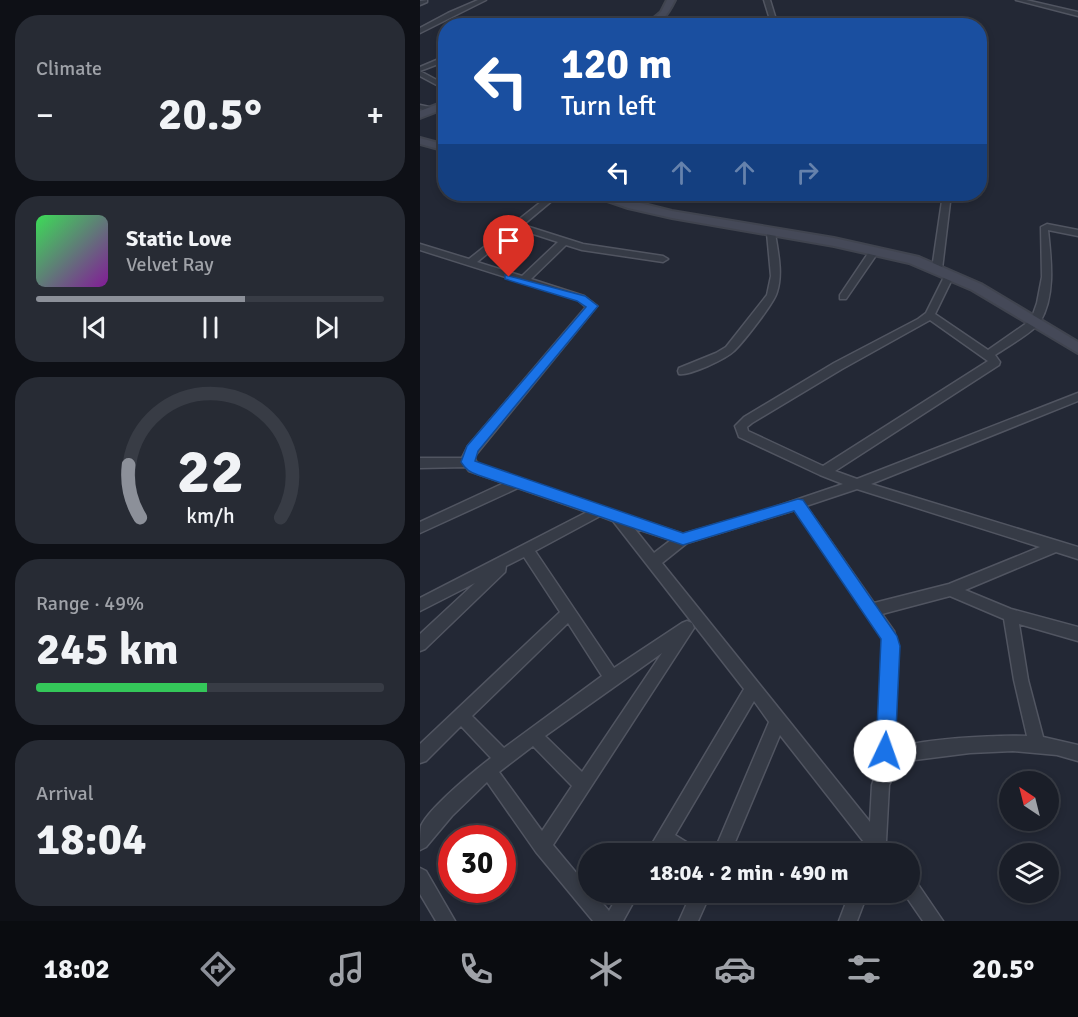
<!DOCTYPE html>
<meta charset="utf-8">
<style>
body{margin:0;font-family:Signika,sans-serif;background:#272b34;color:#f1f3f6;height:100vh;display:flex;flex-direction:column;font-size:22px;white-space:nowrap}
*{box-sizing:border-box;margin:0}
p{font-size:20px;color:#9fa2a8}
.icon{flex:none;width:33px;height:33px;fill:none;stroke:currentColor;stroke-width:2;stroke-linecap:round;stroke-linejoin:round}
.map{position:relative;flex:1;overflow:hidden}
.details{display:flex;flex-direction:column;gap:15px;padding:15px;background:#0e1016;width:420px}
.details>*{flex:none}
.banner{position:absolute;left:18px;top:18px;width:549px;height:183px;border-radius:24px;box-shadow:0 3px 9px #0003,0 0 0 2px #383c45;background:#1a4fa0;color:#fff;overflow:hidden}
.needle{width:39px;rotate:325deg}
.fabs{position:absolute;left:579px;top:771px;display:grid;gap:12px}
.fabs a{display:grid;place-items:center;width:60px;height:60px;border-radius:50%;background:#1a1e28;box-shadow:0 3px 9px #0003,0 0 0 2px #383c45;font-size:30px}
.speed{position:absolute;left:18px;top:825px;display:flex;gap:12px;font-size:30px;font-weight:700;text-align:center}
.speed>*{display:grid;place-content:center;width:78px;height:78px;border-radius:50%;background:#1a1e28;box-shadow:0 3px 9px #0003,0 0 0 2px #383c45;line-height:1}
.speed .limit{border:9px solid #d22;background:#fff;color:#111}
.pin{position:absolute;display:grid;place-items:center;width:51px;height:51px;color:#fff;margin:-62px -26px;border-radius:50% 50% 50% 0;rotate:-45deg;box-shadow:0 0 6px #0007}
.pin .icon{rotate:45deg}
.me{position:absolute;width:66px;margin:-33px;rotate:3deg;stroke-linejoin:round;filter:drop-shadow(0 0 4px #0008)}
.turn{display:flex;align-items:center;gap:21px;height:126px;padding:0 24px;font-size:27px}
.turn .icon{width:78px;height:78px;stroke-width:2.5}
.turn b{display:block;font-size:42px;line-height:51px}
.lanes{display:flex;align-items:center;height:57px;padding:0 24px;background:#0003;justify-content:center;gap:30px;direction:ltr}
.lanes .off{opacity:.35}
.big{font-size:45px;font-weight:700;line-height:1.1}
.details .tile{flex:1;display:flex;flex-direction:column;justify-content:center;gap:9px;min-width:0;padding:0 21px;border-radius:24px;background:#272b34}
.details .dial{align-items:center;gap:0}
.dial svg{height:156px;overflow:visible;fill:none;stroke:#383c45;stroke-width:7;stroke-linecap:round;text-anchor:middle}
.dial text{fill:#f1f3f6;stroke:none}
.song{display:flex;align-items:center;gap:18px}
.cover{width:72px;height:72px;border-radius:9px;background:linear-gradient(135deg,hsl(130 70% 55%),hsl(290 70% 35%))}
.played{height:6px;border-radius:3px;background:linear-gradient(90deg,#8c9099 60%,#383c45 60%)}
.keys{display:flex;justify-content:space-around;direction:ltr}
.heat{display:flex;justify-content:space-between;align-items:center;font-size:33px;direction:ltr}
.charge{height:9px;border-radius:4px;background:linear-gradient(90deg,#34c759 49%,#383c45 0)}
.trip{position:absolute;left:158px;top:843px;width:342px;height:60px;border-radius:30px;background:#1a1e28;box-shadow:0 3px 9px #0003,0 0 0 2px #383c45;font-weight:700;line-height:60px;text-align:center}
.tab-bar{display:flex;height:96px;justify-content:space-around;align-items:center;background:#0a0c10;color:#9fa2a8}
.tab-bar .icon{width:42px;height:42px}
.tab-bar .on{color:#8c9099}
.tab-bar b{font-size:27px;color:#f1f3f6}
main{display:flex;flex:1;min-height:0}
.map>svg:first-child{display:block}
</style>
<main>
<section class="details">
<div class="tile"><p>Climate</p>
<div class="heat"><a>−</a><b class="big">20.5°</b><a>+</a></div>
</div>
<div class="tile">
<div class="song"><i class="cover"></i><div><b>Static Love</b><p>Velvet Ray</p></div></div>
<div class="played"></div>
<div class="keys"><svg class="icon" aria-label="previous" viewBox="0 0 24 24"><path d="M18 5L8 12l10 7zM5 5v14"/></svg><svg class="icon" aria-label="pause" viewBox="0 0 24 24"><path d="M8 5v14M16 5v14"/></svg><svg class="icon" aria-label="next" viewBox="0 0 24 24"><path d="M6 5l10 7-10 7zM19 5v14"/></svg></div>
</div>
<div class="tile dial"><svg viewBox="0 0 100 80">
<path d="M14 69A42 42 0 1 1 86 69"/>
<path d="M14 69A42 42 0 0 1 8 42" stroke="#8c9099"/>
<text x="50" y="56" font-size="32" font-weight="700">22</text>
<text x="50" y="72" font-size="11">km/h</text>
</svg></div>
<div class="tile"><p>Range · 49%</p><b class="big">245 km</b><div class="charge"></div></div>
<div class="tile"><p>Arrival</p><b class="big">18:04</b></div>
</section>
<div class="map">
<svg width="658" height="921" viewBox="0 0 658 921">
<rect width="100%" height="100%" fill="#232835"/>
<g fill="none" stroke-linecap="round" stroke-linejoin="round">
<g stroke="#515561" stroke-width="3">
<path id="street" d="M7 0V2L0 5V1Z
M58 0H66L0 33V28L28 13Z
M344 0H350L358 26H352Z
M596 0H606L658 12V16Z
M26 56V61L0 71 26 85V90L0 76V67Z
M0 105 14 108 15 110 11 112 0 109Z
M131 194H140L103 225 163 244 243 256 248 259 243 262 162 250 146 245 111 279 164 296 177 306 54 457 58 465 263 534 349 509 423 484 400 475 319 437 315 426 324 417 414 363 498 319 506 313 526 273H532L534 275 515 314 568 350 611 320 617 303 622 277 621 227 627 224 658 230V236L628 230C631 259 636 295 620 322 615 331 584 349 575 355L580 362 579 365 415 471 437 479 658 393V401L451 484 658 547V559L636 552 545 590 591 609 658 627V641L599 624 608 680 623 737 658 745V761L637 755 593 751 550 753 487 761 477 768 469 785 466 841 473 854H445L447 846 360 735 310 854H293L349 722 334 701 255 835 276 848 278 854H253L246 850 244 854H226L324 689 193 521 180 516 115 551 194 668 262 623 267 621 272 623 274 628 133 845 168 887V892H173L189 911 200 892H219L203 921H173L116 852 67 782 32 816 6 847 0 850C0 843 0 832 1 826 8 809 55 770 71 758L41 726 6 761 0 763V744L140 612 104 557 86 566 85 572 5 649 0 651V634L55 583 0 611V598L167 512 98 488 0 533V522L84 483 49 471 46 467 0 468V458H42L48 446 166 307 158 300 0 250V244L49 259ZM98 229 138 242 102 276 57 262ZM510 320 568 361 403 466 328 431 327 427 332 423 422 369ZM437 489 620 547 529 584 454 603 386 506ZM375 510 462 638 464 646 456 773 452 785 450 822 242 563 267 543ZM214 528 251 540 234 553ZM530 596 584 619 594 680 607 736C582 735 491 738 473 751L478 646 474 631 462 614ZM148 623 182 676 84 748 52 716ZM242 653 162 772 125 736ZM113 746 152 786 122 831 79 772Z
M523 194H531L522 269 517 272 512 269Z
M351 230 355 233C358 253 363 273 357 292 355 302 322 344 314 351 306 359 269 376 259 374L258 371 259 368 296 353 306 347 347 295 351 276 347 233Z
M454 248 459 251 426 299H420V295L451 249Z
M0 868 6 871 35 921H16L0 894Z
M489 877 495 880 523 921H503L483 892H489Z
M272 892H291L278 921H259Z
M430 892H448L437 921H419Z"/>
</g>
<g stroke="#40444f" stroke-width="4">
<path id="secondary" d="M247 0H255C248 14 241 26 224 26L241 12Z
M26 101V108L0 118V111Z
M0 138 26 145V151L0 144Z
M167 194H184L252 211 414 238 499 257 561 284 658 342V353L552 290 489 263 414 246 252 218 208 208Z"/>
</g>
<use href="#street" fill="#363b46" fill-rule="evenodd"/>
<use href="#secondary" fill="#454958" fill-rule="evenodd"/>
</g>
<path fill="#1a73e8" stroke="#114b97" stroke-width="1.5" d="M85 275 165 296 178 306 58 451 55 461 263 533 378 499 383 500 477 636 480 646 475 751 472 757 465 760 459 757 456 751 461 639 374 511 263 545 58 475C50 472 46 470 41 462L47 446 166 307 157 301 85 279Z"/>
</svg>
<div class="fabs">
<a><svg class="needle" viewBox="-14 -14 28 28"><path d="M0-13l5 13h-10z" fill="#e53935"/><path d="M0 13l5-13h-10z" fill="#9fa2a8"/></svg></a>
<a><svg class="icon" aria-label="layers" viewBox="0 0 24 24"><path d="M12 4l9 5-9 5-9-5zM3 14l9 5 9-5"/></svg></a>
</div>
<div class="speed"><div class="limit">30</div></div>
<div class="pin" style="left:89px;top:277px;background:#d93025"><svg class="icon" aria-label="arrive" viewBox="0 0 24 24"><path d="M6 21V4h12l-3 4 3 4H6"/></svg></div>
<svg class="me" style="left:465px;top:751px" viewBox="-20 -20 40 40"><circle r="19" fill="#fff"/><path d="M0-13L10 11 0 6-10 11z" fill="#1a73e8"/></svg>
<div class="trip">18:04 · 2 min · 490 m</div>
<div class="banner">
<div class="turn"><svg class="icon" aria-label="left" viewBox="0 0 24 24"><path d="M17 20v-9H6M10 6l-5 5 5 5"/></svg><div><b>120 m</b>Turn left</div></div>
<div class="lanes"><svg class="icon" aria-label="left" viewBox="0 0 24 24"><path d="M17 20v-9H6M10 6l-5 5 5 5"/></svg><svg class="icon off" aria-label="ahead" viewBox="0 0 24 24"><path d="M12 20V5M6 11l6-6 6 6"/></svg><svg class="icon off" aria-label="ahead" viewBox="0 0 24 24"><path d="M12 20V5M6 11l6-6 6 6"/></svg><svg class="icon off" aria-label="right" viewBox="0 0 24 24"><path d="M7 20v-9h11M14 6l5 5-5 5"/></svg></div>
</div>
</div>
</main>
<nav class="tab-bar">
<b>18:02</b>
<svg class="icon on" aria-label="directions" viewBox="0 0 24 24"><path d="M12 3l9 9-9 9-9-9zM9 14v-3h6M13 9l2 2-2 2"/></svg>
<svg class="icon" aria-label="music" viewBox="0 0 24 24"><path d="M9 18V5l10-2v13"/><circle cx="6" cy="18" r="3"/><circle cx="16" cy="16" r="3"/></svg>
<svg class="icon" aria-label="phone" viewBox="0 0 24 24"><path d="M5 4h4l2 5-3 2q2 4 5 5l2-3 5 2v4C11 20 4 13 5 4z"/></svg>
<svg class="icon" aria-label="climate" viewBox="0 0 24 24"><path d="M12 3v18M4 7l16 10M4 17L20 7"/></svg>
<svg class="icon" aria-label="car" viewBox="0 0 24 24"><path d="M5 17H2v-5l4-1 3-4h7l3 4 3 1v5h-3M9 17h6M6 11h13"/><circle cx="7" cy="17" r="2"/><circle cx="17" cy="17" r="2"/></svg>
<svg class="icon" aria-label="filters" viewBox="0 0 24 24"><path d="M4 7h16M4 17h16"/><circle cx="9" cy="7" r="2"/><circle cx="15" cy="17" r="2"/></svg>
<b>20.5°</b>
</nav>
